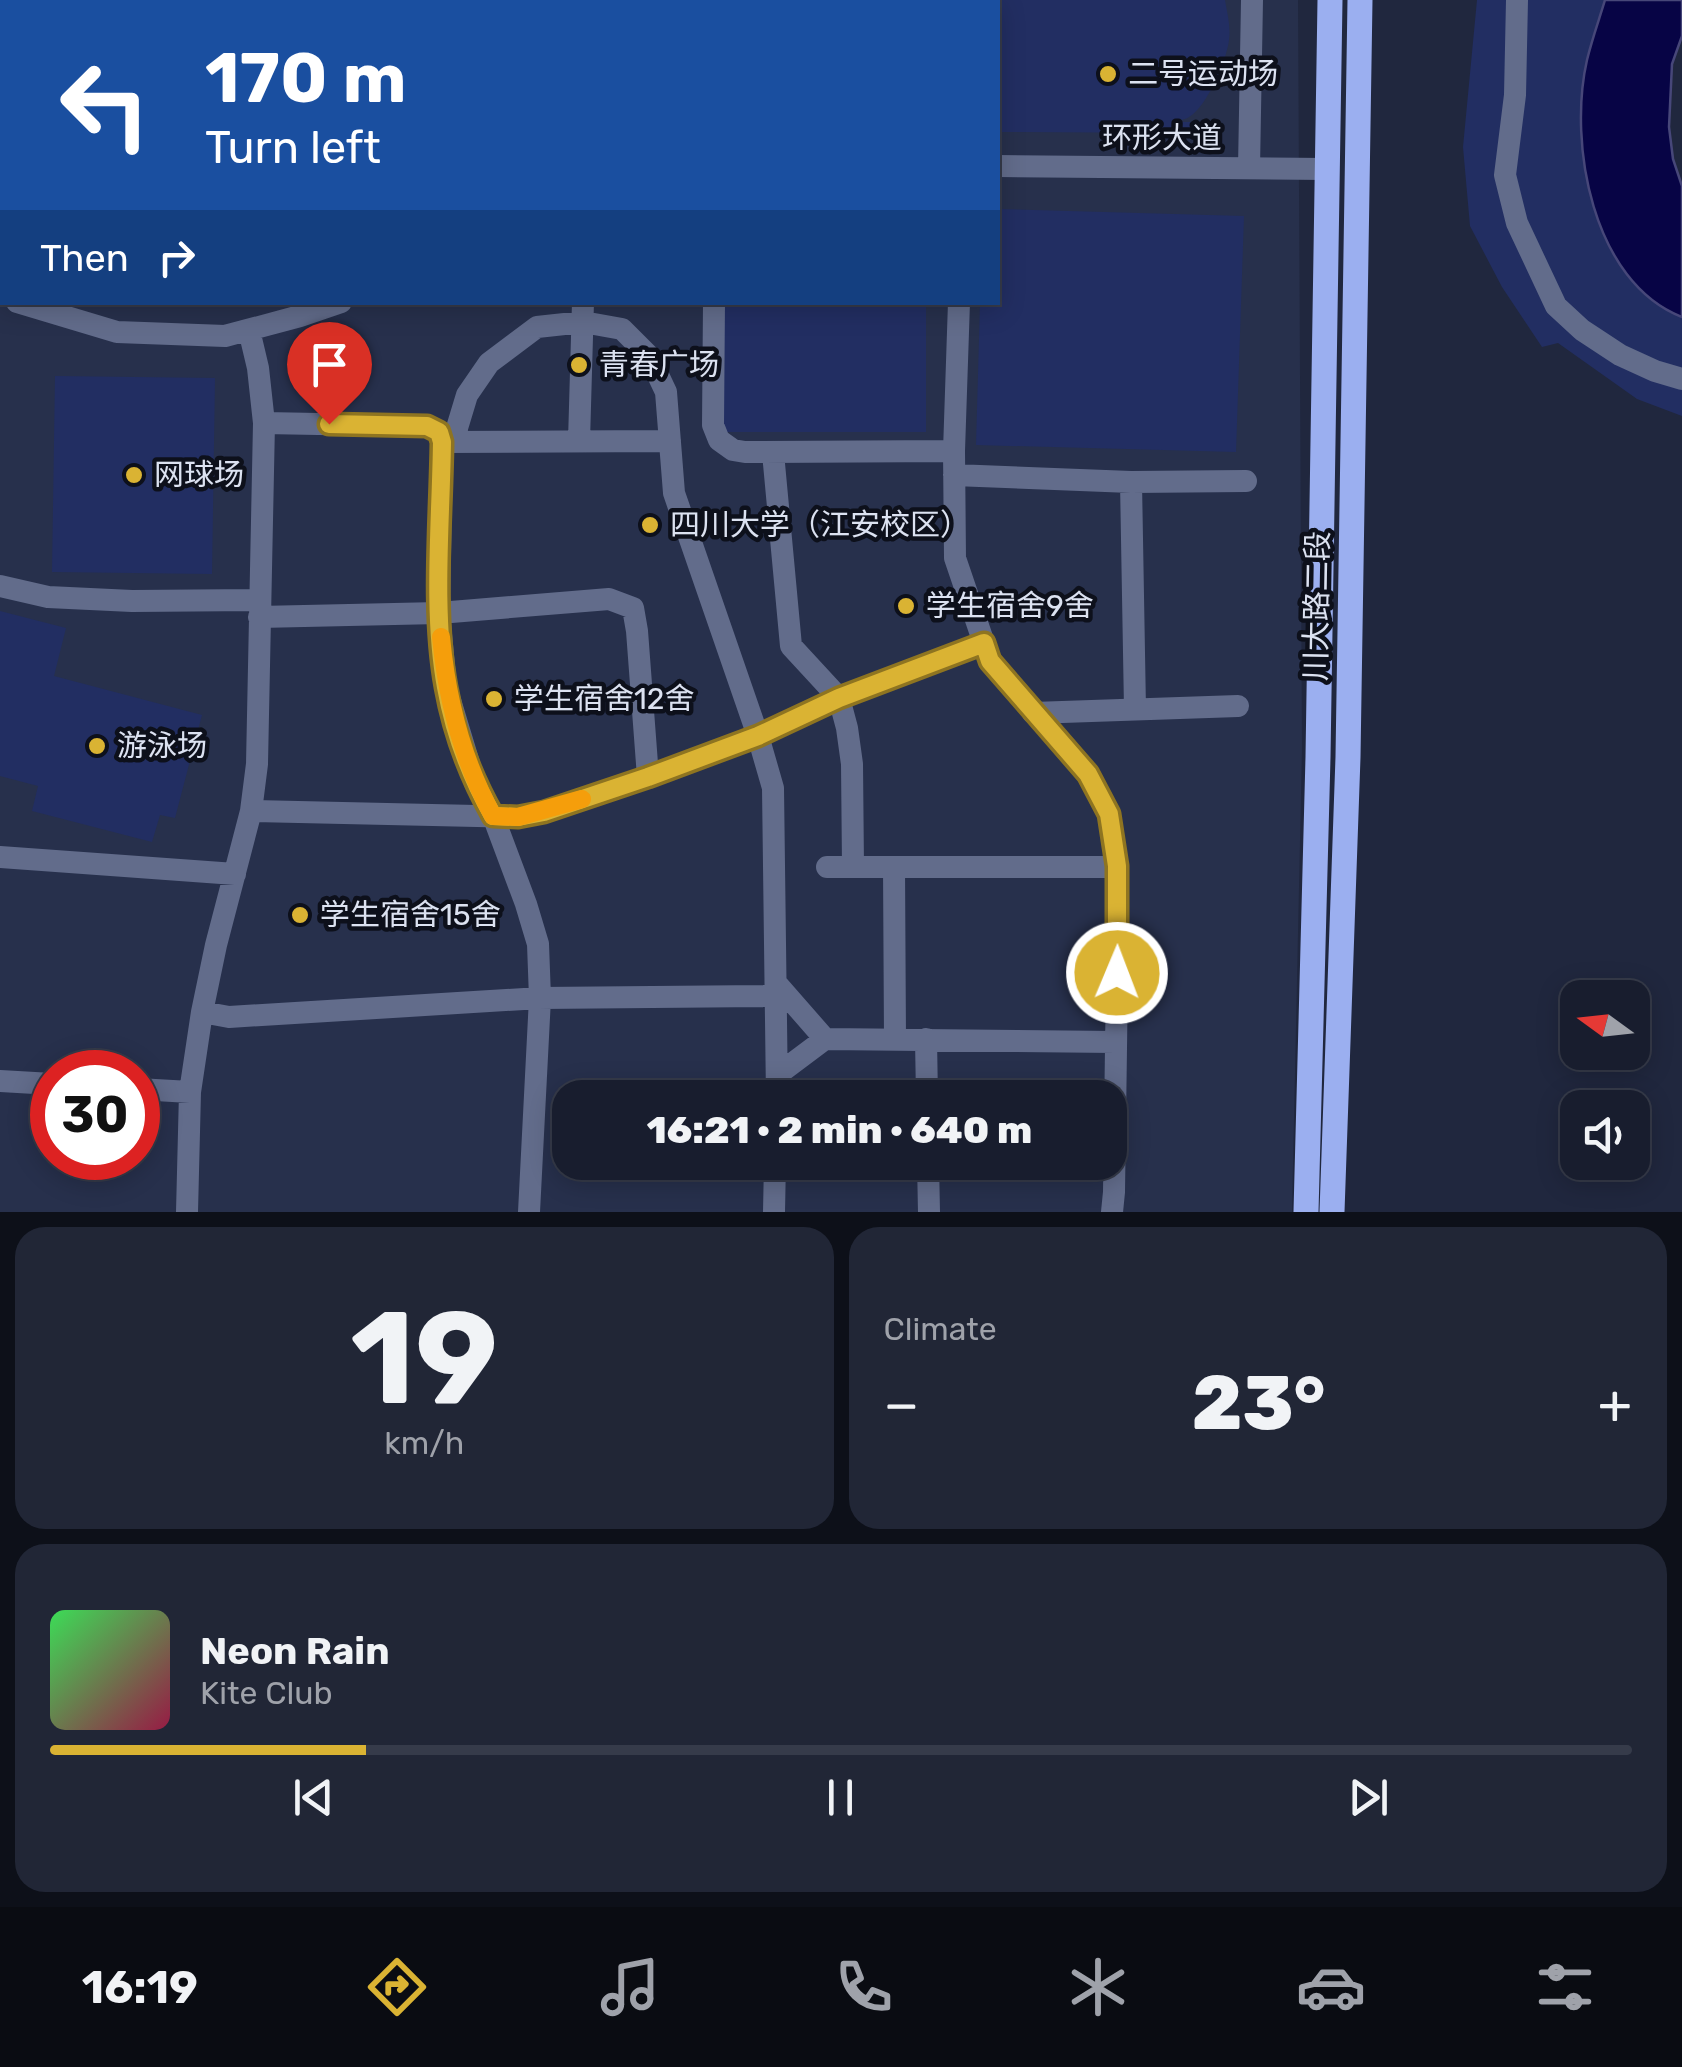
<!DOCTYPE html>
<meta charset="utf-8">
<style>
body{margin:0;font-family:Rubik,"Noto Sans SC",sans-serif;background:#212636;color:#f1f3f6;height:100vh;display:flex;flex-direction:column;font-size:38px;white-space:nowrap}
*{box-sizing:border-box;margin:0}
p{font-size:32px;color:#9fa2aa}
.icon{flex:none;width:55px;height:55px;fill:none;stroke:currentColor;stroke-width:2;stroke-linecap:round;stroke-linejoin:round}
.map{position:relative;height:1212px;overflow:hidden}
.drawer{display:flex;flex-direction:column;gap:15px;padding:15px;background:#0d1019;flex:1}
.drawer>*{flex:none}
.hud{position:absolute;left:0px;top:0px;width:1000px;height:305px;box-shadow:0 5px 25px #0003,0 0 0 2px #363b4a;background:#1a4fa0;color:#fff;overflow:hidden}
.needle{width:65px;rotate:285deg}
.buttons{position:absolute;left:1560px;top:980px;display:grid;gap:20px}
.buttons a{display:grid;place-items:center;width:90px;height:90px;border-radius:20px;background:#181d2e;box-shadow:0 5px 25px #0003,0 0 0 2px #363b4a;font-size:50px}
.speed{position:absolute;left:30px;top:1050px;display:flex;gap:20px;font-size:50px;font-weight:700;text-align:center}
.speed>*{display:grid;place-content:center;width:130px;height:130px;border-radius:50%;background:#181d2e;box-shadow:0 5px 25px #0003,0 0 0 2px #363b4a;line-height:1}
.speed .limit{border:15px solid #d22;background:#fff;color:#111}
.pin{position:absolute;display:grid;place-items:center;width:85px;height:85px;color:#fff;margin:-102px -42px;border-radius:50% 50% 50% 0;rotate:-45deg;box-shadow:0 0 10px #0007}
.pin .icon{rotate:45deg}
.me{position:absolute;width:110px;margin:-55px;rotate:1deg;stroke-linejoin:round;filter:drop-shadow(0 0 8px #0008)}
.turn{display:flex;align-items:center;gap:35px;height:210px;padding:0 40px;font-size:45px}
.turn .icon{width:130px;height:130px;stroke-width:2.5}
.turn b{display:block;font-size:70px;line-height:85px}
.then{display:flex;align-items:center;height:95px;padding:0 40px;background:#0003;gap:20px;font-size:38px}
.big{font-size:75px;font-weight:800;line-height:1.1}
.drawer .tile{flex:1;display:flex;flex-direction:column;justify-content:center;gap:15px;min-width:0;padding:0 35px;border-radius:30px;background:#212636}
.drawer .dial{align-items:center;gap:0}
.dial b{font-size:130px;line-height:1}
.song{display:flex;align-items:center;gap:30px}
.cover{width:120px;height:120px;border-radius:15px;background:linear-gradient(135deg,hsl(130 70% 55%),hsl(340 70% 35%))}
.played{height:10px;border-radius:5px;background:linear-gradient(90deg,#dab333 20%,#363b4a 20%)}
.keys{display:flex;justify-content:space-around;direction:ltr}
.heat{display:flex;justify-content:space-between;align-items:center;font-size:55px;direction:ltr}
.drawer .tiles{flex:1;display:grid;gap:15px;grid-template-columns:1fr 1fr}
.tile:last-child{grid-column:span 2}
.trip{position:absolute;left:552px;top:1080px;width:575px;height:100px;border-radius:30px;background:#181d2e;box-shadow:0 5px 25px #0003,0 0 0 2px #363b4a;font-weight:800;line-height:100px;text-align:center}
.tab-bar{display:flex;height:160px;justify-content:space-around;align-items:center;background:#0a0c12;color:#9fa2aa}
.tab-bar .icon{width:70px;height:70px}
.tab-bar .on{color:#dab333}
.tab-bar b{font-size:45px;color:#f1f3f6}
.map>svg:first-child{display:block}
</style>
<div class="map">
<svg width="1682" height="1212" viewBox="0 0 1682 1212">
<rect width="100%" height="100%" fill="#20273e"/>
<path fill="#27304c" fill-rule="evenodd" d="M0 0H1298L1302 748 1292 1212H0ZM2 2H998V302H2ZM52 1072H138V1158H52ZM570 1098H1110V1162H570Z"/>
<path fill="#222e62" d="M854 0H1225C1227 13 1231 26 1229 40 1227 59 1207 107 1189 117 1185 120 1179 120 1174 122H1194L1192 133 998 132V2H853Z
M1477 0H1605L1587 61 1581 116 1638 288 1682 317V416L1637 399 1558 343 1542 347 1502 287 1470 226 1463 147Z
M998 209 1244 216 1236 452 976 445 980 303 998 302Z
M722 303H926V432H722Z
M55 376 215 378 212 574 52 572Z
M0 611 66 628 54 676 202 715 175 818 160 815 152 842 32 811 38 786 0 776Z"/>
<path fill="#070445" stroke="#474779" stroke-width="2.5" d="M28 0H410L417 2H20Z
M1605 0H1682V36L1672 64 1669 127 1673 159 1682 186V317C1592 282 1568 143 1587 60 1592 39 1599 20 1605 0Z"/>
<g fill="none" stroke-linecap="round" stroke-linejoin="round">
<path stroke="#626c8b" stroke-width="22" d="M1517 0 1515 95 1505 175 1517 223 1556 306 1582 330 1620 355 1655 371 1682 379
M572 2V0
M610 2V0
M820 2 822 0
M998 166 1326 169
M1249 168 1252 0
M0 294 2 295
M17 302 117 332 225 336 300 316 341 302
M714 302 713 425 719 440 733 450 745 452 954 451 955 558 990 661 1088 774 1109 814 1117 867 1118 904 1114 1192 1112 1212
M264 423 427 426 439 432 442 442 439 613 446 687 475 783 493 816 526 904 538 944 540 998 529 1212
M579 441 583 302
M444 442 670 441
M456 442 457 428 467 395 489 363 537 327 583 322 622 329 649 356 666 392 674 493 758 736 773 788 777 1098
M954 451 959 302
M773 453 791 646 839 698 847 728 852 764 853 867
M954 475 1131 482 1246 481
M1131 482 1135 709
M0 586 48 597 132 601 259 600
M259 617 439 613 609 599 633 608 637 631 648 777
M1033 713 1238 706
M251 811 519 817 544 812 648 777 758 736 839 698 984 643
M0 857 235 874
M827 867H1117
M894 867 895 1039
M776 983 825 1039
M202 1012 229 1017 540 998 776 996
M926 1039 927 1098
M777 1075 825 1039 1116 1042
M0 1081 52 1084
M138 1089 190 1092
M928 1162 929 1212
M187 1212 190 1092 202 1012 216 945 251 811 257 764 264 423 258 368 249 330
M774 1212 775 1162"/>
<path stroke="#9baff0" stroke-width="25" d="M1306 1212 1318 757 1330 0
M1332 1212 1348 757 1360 0"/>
</g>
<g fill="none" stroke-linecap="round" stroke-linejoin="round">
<g stroke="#8e7421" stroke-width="25">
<path id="route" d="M329 424 427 426 439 432 442 442C441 520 432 611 446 687 454 732 471 777 493 816L518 817 544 812 648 777 758 736 839 698 984 643 990 661 1088 774 1109 814 1117 866V973"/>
</g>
<use href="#route" stroke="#dab333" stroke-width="18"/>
<path stroke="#f59e0b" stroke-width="18" d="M441 637C447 700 462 760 493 816L518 817 582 799"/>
</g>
<g fill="#dab333" stroke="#0d101b" stroke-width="4">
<circle cx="1108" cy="74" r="10"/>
<circle cx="579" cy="365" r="10"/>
<circle cx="134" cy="475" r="10"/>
<circle cx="650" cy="525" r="10"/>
<circle cx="906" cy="606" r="10"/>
<circle cx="494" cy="699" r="10"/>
<circle cx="97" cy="746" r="10"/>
<circle cx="300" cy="915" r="10"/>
</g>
<g text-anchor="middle" stroke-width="9" stroke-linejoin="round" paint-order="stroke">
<g font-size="30" fill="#dce2f1" stroke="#0d101b" text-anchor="start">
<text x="1128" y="84">二号运动场</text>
<text x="599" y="375">青春广场</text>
<text x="154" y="485">网球场</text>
<text x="670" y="535">四川大学（江安校区）</text>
<text x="926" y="616">学生宿舍9舍</text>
<text x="514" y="709">学生宿舍12舍</text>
<text x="117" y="756">游泳场</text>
<text x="320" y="925">学生宿舍15舍</text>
</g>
<g font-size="30" fill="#dce2f1" stroke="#0d101b">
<text x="1162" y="148">环形大道</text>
<text transform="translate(1317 606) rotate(-89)" y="10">川大路二段</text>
</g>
</g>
</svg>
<div class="buttons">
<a><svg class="needle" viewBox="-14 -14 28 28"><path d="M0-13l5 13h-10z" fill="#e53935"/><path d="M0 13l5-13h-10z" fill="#9fa2aa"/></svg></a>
<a><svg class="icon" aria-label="sound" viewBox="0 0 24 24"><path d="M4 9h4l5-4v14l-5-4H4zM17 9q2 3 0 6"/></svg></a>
</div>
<div class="speed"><div class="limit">30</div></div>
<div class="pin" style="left:329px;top:424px;background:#d93025"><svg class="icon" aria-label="arrive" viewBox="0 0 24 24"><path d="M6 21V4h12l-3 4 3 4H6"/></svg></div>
<svg class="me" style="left:1117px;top:973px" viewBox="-20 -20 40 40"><circle r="17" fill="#dab333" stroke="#fff" stroke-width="3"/><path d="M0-11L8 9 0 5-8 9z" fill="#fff"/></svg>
<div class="trip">16:21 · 2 min · 640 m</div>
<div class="hud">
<div class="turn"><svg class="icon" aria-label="left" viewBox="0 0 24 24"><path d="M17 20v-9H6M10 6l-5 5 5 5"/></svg><div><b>170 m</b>Turn left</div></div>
<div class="then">Then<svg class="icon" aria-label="right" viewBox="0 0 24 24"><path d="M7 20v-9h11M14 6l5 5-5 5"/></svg></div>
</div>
</div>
<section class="drawer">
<div class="tiles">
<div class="tile dial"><b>19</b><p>km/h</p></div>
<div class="tile"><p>Climate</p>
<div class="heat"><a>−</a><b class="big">23°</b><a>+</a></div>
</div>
<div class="tile">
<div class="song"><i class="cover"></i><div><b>Neon Rain</b><p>Kite Club</p></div></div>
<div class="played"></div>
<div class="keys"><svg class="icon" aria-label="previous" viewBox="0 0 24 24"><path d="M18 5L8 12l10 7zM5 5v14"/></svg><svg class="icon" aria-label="pause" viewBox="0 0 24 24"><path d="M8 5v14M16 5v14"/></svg><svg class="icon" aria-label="next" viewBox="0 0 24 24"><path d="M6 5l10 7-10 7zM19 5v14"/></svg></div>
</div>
</div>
</section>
<nav class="tab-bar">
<b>16:19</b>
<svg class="icon on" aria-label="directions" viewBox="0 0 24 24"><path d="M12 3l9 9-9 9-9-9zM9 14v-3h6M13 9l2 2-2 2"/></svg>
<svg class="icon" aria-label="music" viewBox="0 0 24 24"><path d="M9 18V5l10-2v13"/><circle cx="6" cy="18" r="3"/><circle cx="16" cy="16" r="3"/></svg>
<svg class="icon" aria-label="phone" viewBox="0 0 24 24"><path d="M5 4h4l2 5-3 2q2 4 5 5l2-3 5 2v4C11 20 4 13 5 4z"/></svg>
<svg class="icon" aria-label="climate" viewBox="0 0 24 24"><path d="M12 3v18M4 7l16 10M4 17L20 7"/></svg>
<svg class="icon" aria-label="car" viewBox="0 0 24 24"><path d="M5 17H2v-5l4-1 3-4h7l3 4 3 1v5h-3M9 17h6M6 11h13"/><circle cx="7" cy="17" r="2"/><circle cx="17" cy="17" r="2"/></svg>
<svg class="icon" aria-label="filters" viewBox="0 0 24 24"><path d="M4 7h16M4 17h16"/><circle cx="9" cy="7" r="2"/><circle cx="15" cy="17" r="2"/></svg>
</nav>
